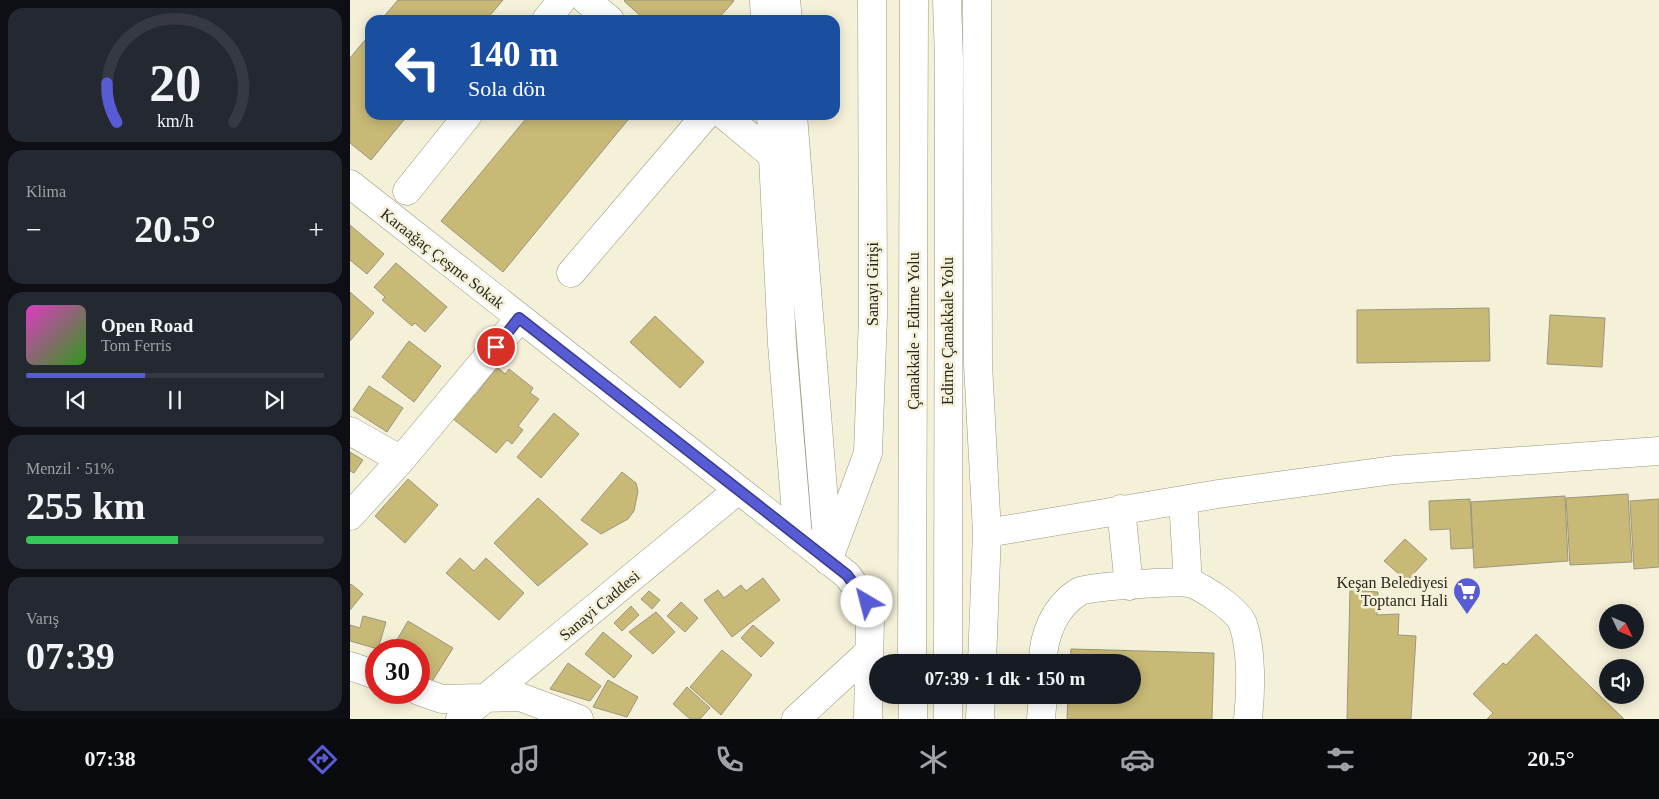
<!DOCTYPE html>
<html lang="tr">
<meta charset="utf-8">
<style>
body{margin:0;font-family:Georgia,serif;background:#242831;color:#f1f3f6;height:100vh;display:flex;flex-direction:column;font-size:19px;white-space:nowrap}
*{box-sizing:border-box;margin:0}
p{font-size:16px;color:#9ea1a6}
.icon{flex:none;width:28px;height:28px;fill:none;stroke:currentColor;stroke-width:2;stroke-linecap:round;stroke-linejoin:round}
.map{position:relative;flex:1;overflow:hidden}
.details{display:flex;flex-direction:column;gap:8px;padding:8px;background:#0d0f14;width:350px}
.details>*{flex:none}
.guide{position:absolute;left:15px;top:15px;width:475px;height:105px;border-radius:15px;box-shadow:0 2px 12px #0003;background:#1a4fa0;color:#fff;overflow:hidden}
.needle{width:32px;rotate:134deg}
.controls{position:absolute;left:1249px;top:604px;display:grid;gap:10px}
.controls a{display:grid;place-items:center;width:45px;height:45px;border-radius:50%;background:#171b24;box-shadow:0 2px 12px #0003;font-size:25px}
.speed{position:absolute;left:15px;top:639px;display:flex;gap:10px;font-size:25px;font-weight:700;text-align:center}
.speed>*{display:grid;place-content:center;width:65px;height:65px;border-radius:50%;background:#171b24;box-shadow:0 2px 12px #0003;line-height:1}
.speed .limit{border:8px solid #d22;background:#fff;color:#111}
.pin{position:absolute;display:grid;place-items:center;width:42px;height:42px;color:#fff;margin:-21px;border:2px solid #fff;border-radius:50%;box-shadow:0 1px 5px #0007}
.me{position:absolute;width:55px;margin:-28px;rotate:323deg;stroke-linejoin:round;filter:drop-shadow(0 0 4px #0008)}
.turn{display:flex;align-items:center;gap:18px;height:105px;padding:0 20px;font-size:22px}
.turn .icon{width:65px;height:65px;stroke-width:2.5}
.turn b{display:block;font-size:35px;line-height:42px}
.big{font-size:38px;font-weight:800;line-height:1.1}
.details .card{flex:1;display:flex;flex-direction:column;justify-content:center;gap:8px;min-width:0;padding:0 18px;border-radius:15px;background:#242831}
.details .dial{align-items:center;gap:0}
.dial svg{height:130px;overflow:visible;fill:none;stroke:#363941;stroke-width:7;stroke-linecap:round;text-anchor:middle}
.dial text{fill:#f1f3f6;stroke:none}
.song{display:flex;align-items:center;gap:15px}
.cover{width:60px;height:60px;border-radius:8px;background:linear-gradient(135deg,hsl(310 70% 55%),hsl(110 70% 35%))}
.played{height:5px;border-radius:2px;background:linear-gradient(90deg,#585cd4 40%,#363941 40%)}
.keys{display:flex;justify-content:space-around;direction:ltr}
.heat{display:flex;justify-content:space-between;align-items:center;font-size:28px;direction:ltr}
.charge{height:8px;border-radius:4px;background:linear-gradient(90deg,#34c759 51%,#363941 0)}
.trip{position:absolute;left:519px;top:654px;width:272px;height:50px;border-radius:25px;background:#171b24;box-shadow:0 2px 12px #0003;font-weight:800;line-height:50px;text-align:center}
.menu{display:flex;height:80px;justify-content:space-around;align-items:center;background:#090b0e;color:#9ea1a6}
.menu .icon{width:35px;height:35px}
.menu .current{color:#585cd4}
.menu b{font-size:22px;color:#f1f3f6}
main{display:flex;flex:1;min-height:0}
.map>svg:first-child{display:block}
</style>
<main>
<section class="details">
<div class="card dial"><svg viewBox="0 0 100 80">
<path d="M14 69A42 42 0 1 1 86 69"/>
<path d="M14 69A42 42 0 0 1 8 45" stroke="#585cd4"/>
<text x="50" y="56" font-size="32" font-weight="700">20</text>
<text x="50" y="72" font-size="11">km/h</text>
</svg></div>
<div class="card"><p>Klima</p>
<div class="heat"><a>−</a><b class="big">20.5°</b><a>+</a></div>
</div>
<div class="card">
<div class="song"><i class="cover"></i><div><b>Open Road</b><p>Tom Ferris</p></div></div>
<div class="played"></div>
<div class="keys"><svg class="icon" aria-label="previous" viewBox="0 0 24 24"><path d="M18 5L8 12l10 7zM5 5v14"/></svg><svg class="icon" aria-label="pause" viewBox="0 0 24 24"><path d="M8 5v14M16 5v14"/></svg><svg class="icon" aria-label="next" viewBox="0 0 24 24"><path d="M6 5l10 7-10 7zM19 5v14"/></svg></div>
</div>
<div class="card"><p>Menzil · 51%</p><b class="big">255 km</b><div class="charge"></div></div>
<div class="card"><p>Varış</p><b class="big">07:39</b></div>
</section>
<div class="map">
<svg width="1309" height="719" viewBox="0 0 1309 719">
<rect width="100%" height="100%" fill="#f5f0d8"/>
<path fill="#c8b976" stroke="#9b967f" d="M48 0H153L136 20H31Z
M275 0H382L384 1 367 20H295L274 1Z
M20 34V115H58L21 160 0 143V58Z
M179 115H282L153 272 91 221Z
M0 225 34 254 17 274 0 260Z
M46 263 97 307 75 332 65 323 62 326 32 300 35 297 24 287Z
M0 292 24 313 0 341Z
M1139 308 1140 361 1007 363V310Z
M1200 315 1255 318 1252 367 1197 364Z
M305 316 354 362 330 388 280 342Z
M59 341 91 366 64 402 32 377Z
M147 367 155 374 159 369 183 388 180 393 189 399 168 426 173 430 162 444 157 440 146 453 102 418 121 393 125 396Z
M19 386 53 408 37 432 3 410Z
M204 413 229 434 191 478 167 457Z
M0 452 13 460 4 473 0 471Z
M272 472 286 483 288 491 284 511 278 519 251 534 231 520Z
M58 479 88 505 55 543 25 516Z
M1278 494 1282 562 1220 565 1216 498Z
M1215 496 1218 561 1124 568 1121 502Z
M188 498 238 544 188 586 144 543Z
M1120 499 1123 548 1101 549 1100 529 1080 530 1079 501Z
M1309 499V567L1284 569 1280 501Z
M1055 539 1077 559 1057 581 1034 561Z
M110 558 124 571 136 558 174 593 149 620 96 573Z
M413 578 430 600 382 637 354 600 368 590 374 598 391 585 396 591Z
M1 584 13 594 0 610V585Z
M1000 590 1028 592 1027 615 1049 614 1048 635 1066 636 1061 719H997Z
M299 591 310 600 302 609 291 599Z
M331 602 348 618 335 632 317 616Z
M281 606 289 615 272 631 264 623Z
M306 612 325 632 303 654 279 632Z
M13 616 36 622 28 649 0 641V625L10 628Z
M58 621 103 648 81 683 69 676V650H41Z
M403 625 424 643 411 657 391 638Z
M253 632 282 656 264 678 235 654Z
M1186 634 1274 719H1137L1143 713 1123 694 1153 663 1156 665Z
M721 649 864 653 862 719H717L718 695H782V662H720Z
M372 650 402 675 371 715 340 687Z
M218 663 251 686 240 701 200 689Z
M258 680 288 697 277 717 243 707Z
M337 687 360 708 350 719H340L323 704Z"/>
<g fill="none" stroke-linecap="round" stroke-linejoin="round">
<g stroke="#9b967f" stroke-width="29">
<path id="minor" d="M236 0 260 20
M414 0 415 20
M436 0 438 20
M627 0 628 364 637 533 632 662
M196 20 212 0
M374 115 433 164
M421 115 432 344 448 537
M443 115 478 552
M0 184 497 575 517 602 520 618 518 719
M57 191 118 115
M221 273 356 115
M0 431 51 460
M833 500 838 583
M771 509 779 586
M0 516 51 460 169 319
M637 533 868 494 1044 470 1309 451
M478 561 518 453 523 316 522 0
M693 662C693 635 705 606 730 591 737 587 831 580 840 583 854 588 888 610 893 624 902 650 901 692 898 719
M0 666 26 675
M69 691 92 699 170 697 229 719
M110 719 388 490
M446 719 519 652
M630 719 631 695
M691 719 693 695"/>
</g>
<g stroke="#9b967f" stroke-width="29">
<path id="highway" d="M597 0 599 59 598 662
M562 662 564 0
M563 695V719
M598 695V719"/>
</g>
<use href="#minor" stroke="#fff" stroke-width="28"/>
<use href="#highway" stroke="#fff" stroke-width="28"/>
</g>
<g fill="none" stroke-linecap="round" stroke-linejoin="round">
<g stroke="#393c8a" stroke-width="12">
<path id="route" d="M146 347 169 318 497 575 517 602"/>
</g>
<use href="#route" stroke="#585cd4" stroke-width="9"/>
</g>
<defs>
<g id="supermarket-pin" transform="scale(1.4375)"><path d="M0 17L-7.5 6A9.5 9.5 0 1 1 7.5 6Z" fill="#585cd4" stroke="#f5f0d8"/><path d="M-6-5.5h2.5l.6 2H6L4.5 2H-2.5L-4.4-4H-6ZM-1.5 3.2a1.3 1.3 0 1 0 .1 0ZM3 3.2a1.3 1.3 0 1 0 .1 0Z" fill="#fff"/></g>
</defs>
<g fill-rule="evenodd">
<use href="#supermarket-pin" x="1117" y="591"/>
</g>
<g text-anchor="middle" stroke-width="5" stroke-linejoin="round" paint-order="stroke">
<g font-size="16" fill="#29271e" stroke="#f5f0d8">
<text transform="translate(93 258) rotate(38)" y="6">Karaağaç Çeşme Sokak</text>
<text transform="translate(522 284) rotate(-90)" y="6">Sanayi Girişi</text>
<text transform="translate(563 331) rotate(-90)" y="6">Çanakkale - Edirne Yolu</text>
<text transform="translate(597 331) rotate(-90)" y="6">Edirne Çanakkale Yolu</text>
<text transform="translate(249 605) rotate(-40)" y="6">Sanayi Caddesi</text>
</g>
<g font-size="16" fill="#29271e" stroke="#f5f0d8" text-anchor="end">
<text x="1098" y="588">Keşan Belediyesi<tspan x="1098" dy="18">Toptancı Hali</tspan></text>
</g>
</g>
</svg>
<div class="controls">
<a><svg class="needle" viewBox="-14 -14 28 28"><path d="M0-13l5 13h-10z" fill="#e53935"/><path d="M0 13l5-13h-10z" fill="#9ea1a6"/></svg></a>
<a><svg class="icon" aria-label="sound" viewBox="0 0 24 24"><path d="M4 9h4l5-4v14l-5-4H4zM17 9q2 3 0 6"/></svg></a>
</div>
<div class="speed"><div class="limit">30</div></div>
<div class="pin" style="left:146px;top:347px;background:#d93025"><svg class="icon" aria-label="arrive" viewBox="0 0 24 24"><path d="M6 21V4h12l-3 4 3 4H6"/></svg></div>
<svg class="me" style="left:517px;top:602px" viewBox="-20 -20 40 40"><circle r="19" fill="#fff"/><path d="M0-13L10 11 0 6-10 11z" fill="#585cd4"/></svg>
<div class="trip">07:39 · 1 dk · 150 m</div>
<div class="guide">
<div class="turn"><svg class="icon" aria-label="left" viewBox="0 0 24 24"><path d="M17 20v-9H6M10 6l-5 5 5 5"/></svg><div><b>140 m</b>Sola dön</div></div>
</div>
</div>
</main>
<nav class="menu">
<b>07:38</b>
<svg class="icon current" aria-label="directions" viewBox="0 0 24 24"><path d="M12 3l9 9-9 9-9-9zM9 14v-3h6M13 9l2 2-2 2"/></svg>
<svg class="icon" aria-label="music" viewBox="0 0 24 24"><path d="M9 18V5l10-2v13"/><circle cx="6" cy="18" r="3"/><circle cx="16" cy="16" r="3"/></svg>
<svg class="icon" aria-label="phone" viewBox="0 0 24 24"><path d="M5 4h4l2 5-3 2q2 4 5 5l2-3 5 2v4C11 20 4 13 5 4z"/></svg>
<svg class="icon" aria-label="climate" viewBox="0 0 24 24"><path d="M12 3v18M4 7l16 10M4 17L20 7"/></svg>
<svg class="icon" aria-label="car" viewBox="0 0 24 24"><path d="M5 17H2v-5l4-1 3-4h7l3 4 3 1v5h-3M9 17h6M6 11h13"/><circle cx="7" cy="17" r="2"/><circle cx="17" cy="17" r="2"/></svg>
<svg class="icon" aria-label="filters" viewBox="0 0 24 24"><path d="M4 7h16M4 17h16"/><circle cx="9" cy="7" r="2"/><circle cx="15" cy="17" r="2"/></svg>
<b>20.5°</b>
</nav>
